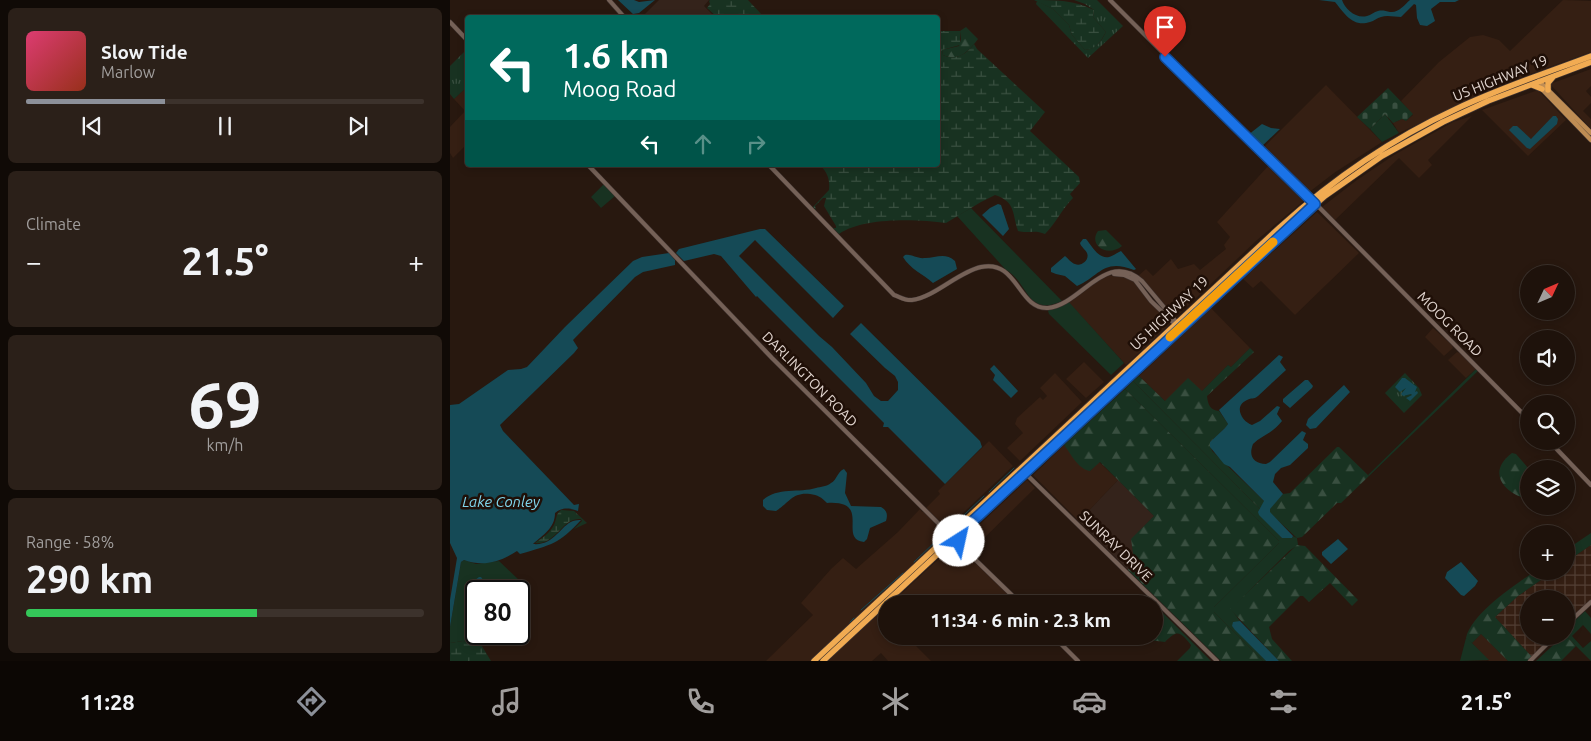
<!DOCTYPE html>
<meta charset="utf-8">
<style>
body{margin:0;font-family:Ubuntu,sans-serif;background:#2b2019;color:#f1f3f6;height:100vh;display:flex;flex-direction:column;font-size:19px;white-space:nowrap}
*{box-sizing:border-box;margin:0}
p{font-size:16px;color:#a19e9d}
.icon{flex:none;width:28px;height:28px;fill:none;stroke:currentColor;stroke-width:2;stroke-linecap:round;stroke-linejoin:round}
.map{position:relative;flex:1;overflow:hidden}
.details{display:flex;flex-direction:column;gap:8px;padding:8px;background:#100a06;width:450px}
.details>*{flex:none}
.guide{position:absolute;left:15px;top:15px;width:475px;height:152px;border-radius:5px;box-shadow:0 2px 8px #0003,0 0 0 1px #3c322c;background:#00695c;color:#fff;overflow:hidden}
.needle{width:32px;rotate:46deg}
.tools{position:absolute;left:1070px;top:265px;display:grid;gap:10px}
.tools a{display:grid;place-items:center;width:55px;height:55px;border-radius:50%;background:#1e120b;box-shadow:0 2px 8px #0003,0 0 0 1px #3c322c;font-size:25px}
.speed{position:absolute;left:15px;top:580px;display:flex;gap:10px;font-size:25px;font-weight:700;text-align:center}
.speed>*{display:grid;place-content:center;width:65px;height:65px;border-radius:50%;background:#1e120b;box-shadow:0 2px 8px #0003,0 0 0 1px #3c322c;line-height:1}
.speed .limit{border:2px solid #111;border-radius:8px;background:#fff;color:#111}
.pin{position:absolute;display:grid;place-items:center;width:42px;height:42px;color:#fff;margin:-51px -21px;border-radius:50% 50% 50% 0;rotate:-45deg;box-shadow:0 0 5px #0007}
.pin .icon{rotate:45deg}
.me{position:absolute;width:55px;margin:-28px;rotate:35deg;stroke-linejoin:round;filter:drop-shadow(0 0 4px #0008)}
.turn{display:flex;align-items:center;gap:18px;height:105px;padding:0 15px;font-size:22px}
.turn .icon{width:65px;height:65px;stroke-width:2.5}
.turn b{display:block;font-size:35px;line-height:42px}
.lanes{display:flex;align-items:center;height:48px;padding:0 15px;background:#0003;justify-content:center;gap:25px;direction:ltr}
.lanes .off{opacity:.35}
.big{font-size:38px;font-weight:600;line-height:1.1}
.details .widget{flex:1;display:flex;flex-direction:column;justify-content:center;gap:8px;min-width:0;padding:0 18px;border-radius:8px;background:#2b2019}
.details .dial{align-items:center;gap:0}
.dial b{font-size:65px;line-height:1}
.song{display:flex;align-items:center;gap:15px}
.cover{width:60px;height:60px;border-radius:8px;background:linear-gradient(135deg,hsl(340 70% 55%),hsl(10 70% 35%))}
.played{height:5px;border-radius:2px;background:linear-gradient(90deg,#8c9099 35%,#3c322c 35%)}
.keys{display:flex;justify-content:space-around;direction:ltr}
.heat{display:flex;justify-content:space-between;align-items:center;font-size:28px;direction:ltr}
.charge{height:8px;border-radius:4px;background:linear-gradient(90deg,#34c759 58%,#3c322c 0)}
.trip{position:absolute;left:428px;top:595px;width:285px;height:50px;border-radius:25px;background:#1e120b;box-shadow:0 2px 8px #0003,0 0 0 1px #3c322c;font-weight:600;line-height:50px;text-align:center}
.tab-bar{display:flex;height:80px;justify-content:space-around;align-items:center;background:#0c0704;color:#a19e9d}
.tab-bar .icon{width:35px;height:35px}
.tab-bar .selected{color:#8c9099}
.tab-bar b{font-size:22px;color:#f1f3f6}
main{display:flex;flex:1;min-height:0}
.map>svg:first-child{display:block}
</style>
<main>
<section class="details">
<div class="widget">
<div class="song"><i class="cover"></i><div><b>Slow Tide</b><p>Marlow</p></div></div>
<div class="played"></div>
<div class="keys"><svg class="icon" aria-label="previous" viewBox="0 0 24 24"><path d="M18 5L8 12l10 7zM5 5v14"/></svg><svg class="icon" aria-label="pause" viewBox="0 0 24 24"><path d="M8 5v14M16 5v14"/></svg><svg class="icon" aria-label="next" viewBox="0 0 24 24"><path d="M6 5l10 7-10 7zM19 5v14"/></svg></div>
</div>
<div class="widget"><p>Climate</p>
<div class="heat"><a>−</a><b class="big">21.5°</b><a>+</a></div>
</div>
<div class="widget dial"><b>69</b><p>km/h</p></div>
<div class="widget"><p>Range · 58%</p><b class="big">290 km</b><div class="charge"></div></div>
</section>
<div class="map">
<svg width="1141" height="661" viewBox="0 0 1141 661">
<defs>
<pattern id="industrial-grid" width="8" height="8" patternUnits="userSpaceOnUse" patternTransform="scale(1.25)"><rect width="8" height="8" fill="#351f13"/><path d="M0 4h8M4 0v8" fill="none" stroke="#523f34"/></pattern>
<pattern id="forest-firs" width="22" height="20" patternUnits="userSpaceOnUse" patternTransform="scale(1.25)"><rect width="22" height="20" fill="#183221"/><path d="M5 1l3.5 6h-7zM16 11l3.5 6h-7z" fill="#394f40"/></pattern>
<pattern id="wetland-marsh" width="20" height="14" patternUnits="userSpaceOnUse" patternTransform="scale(1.25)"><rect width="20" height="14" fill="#183221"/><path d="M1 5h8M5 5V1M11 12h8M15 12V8" fill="none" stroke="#394f40"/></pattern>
<pattern id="cemetery-stones" width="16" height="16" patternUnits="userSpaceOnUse" patternTransform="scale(1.25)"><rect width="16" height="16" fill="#183221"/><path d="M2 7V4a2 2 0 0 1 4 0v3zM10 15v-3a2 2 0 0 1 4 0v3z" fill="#394f40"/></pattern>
<pattern id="park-tufts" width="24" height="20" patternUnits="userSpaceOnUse" patternTransform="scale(1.25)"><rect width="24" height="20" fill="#183221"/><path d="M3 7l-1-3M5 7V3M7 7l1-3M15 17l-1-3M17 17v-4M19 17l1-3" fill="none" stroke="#394f40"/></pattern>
</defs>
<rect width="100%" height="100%" fill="#28180f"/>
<path fill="#351f13" d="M1113 0 1141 1V52L1061 81 949 133 943 123 952 119 956 121 963 115 951 101 989 62 1020 37 1033 35 1049 40 1060 51Z
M1141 69V86L1136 91 1141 97V103L1133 111 1141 119V129L1100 84Z
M876 85 932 142 884 173 858 193 813 148Z
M17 87V144L3 158 0 153V127L15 111 4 99Z
M1088 90 1116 120 1078 156 1032 110Z
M1022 116 978 160 982 165 969 178 949 158 884 221 872 207 907 180 944 155 1003 122Z
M814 156 856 199 807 240 725 318 688 276 696 269 703 276 721 259 728 269 744 264 750 270 776 249 774 245 780 237 767 222 819 165Z
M867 212 909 253 845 315 811 281 803 288 793 279Z
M667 275 684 281 701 303 721 323 676 365 617 301 655 276Z
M761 308 800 348 781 367 778 365 752 391 715 401 689 376Z
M983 328 1002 345 1003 348 994 356 975 337Z
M1007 352 1010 353 1026 369 1016 378 998 360Z
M634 362 654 382 636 398 616 379Z
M605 373 632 402 570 461 557 448 573 433 565 424 567 418 590 397 593 400 597 396 590 388Z
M539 441 563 466 497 528 476 508 490 494 488 491Z
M614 445 640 471 649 462 668 480 629 521 583 475Z
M577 480 585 488 520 552 512 541Z
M470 509 472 512 474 511 497 535 361 661H316L363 615 351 603 381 569 393 558 406 569 448 532Z
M506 543 560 595 552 604H440Z
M436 607V636H456L481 661H438L431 653 422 661H377Z
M1031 634 1058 661H1039L1022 643Z"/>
<path fill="url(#industrial-grid)" d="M1141 545V600L1116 624V599H1079V636H1103L1082 657 1045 617 1068 596 1104 571H1116V562Z"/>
<path fill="#34231b" d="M209 0H259L254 6 265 17 191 18Z
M668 480 704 516 682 539 684 560 678 570 629 521Z"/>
<path fill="#183221" d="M935 114 949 133 932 142 920 129Z
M154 184 165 196 151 208 141 197Z
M521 208 612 301C576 318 578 281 556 270L507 216Z
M618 301 674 363 661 375 599 314 598 311 600 309Z
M1026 369 1028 371 919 476 918 475Z
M683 381 810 509V515L832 538H842L843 536 847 538 848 545 839 551 781 609 790 621 782 626 816 661H813L764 612V607L829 543V541L675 389Z
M14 560 26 564 49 561 70 581 53 591H26V634H34L38 643 13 641 0 643V627L11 562Z
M1135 611 1141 618V634L1133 625 1122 636 1133 648 1141 641V661L1116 636V629Z
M1016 638 1018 639 1039 660 1010 661Z"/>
<path fill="url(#forest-firs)" d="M516 27 528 39C519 51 509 62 493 55L492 50 509 46 511 39 510 31Z
M656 230 672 246C657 258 638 245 648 231Z
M800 348 804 352 757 396C758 405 760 410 769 411L778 424 775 428 760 442 762 451 814 501V503L810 509 683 381 689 376 715 401 738 378 752 391 778 365 781 367Z
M675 389 829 541V543L764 607V612L813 661H771L678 570 684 560 681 539 704 516 650 462 640 471C628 469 621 454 614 445Z
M887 447H889L919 476 891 503H887L852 537 847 538 820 513 819 509 833 494 840 493Z
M1062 453 1066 454 1079 469V491L1071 497C1049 488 1040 469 1062 453Z
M1141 533V545L1116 562V550Z
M847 545 855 546 908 600 902 606 880 583 859 602 853 596H850L819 627 822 639 842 661H829L780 609Z
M1085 571H1104L1068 596 1045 617 1082 657 1078 661H1058L1031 634 1022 643 1016 638C1022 613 1064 586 1085 571Z
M704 604 761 661H727L740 648 741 645C730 632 728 629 715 642L699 640 693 636H704Z
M1113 636H1116L1126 646 1111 661H1086Z"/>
<path fill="url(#wetland-marsh)" d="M260 0H298L314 17H267L257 8 260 4 259 1Z
M584 0C606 0 624 0 644 10L643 17 656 32C650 42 647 49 635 50L622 35 619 25 603 9Z
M488 31H510V45L492 50 493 55C505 61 517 54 524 44L527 49 595 112 580 131 629 177 630 183 620 194 623 198C612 209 606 223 595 234 584 229 579 234 568 231 562 213 566 202 545 195L531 202 496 223C467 219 413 217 389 234L383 228H386V226L374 206 376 198H373L365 206 366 210 363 207 379 190C380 180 378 173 370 165H488Z
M111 510 124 511 137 523 124 529 132 521 131 519C128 519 126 519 123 520 110 525 103 545 85 543 92 538 100 533 104 525 107 519 105 515 111 510Z
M13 641 30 643 41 661H0V643Z"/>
<path fill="url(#cemetery-stones)" d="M938 88 963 114 956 121 952 119 943 123 935 114 920 129 907 117Z"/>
<path fill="url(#park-tufts)" d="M624 0H647L673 26 638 58 586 4 587 1 603 9 619 25 622 35 635 50C646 49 651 42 656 32L643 17 644 10 635 4Z
M17 49V87L4 99 0 94V66Z
M955 373 969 388 972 395 954 413 935 393Z"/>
<path fill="#154a56" d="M168 0H184L189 2 205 0 189 13 183 14Z
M869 0H892C895 9 906 19 917 16 921 15 924 12 928 11 932 10 936 11 940 12 949 13 954 5 960 0H1009L1005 2H990L981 9 985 21 977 26 970 25 967 18 966 5 964 4 951 17C945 17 937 15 931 17 927 18 924 21 920 22 903 28 894 13 885 2Z
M1103 116H1106L1108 119 1107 124 1080 149 1077 148 1059 130 1063 126H1067L1081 139Z
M812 124 821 128 830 129 810 148 798 135Z
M548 204 551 205 559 229 553 236 532 215 540 208Z
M310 229H315L394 306 383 318 305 240 289 256 369 336 382 347 416 383 424 396 431 401H438L448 390V382L445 376 435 368 400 334 411 323 530 441 532 447 495 484 438 427H433L434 423 307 296 306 297 271 256 264 254 234 261 226 253 229 249Z
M633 239H636C642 246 648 259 659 257 663 256 668 252 671 251L686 269 684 270C653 258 650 276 627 286L615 276 606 274 601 272V268L615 256C618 258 621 263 625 264 631 267 640 260 637 253 635 249 631 247 630 243Z
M219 253 225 260V265L193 272 185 277 123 340 128 348 124 353 50 425 53 431 124 505 129 504 128 511C119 508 113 507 105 513 105 528 93 535 83 544 104 546 110 526 123 521 126 520 129 520 131 520 109 544 101 545 70 554L67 551C50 562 33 567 14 560L11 562 0 627V600L7 558 0 543V405L9 404 58 370 71 369 77 367 115 327 183 261 192 257Z
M455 255C462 254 467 259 475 258 486 258 495 252 505 261L507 269 483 283C473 274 460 269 453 257Z
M829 355 833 357 830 362 836 370 808 396C803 400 802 397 797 400 783 406 792 422 802 425L810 421 827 406 830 407 827 414 832 421C822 434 812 435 803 444 798 457 804 463 816 464L820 462 852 431 856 433 853 440 858 444V448L840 465 831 468 825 474 823 482 833 494 820 509V512L843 536 842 538H832L809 515 808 512 814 501 780 467 774 464 760 447V442L775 428 778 424 769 410Z
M544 365 568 391 561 398 543 380 545 375 540 369Z
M952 378H955L967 387 965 392 967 391 968 393 960 401 956 398 962 395 961 394 953 396 951 394 956 388 950 392 945 387Z
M855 380H858L863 386 862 388 840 408 833 402V399Z
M894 385 900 392 866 428 860 429 856 425 858 419Z
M394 469 397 473 395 493 401 506 431 507C437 510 438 515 436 521L420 528 417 539 414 542C387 539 423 500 377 503 371 497 368 495 360 494 342 492 339 503 326 511L317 510 313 506V500C327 487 350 493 366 488 370 487 378 486 381 483 387 480 387 472 394 469Z
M888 539 898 549 881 564 872 555V552Z
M1011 562 1028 581 1025 586 1014 596 1011 595 995 578 997 572Z
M29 577H31L41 591H26V601L18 587 20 581 25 580Z
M790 621 829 661H816L785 630 782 626 783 622Z"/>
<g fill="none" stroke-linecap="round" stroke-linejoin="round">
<path stroke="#154a56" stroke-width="1" d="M583 472 608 449
M568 486 575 479
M539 492 564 468
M557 496 561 492
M513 516 534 496
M499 528 508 520
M464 562 486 541
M411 610 453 573
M400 622 404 618"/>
<g stroke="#3e322f" stroke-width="5">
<path id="secondary" d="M159 0 175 18
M660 0 826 166
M0 22 18 41
M138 165 322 358 504 539 571 604
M319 165 444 295C450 297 456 301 462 300 485 297 508 272 531 267 568 259 568 310 598 308 631 305 656 249 692 281L728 324
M826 166 858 196 1079 420
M664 274 674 275 685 280 701 301 730 329
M1099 441 1141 485
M574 472 767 661
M1116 625 1141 602
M603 636 628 661
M1080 661 1105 636"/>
</g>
<g stroke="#3e322f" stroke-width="5.5">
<path id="primary" d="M1089 81 1141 133
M1090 87 1141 140"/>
</g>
<g stroke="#3e322f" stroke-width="7">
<path id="highway" d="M1082 85 1092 89
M1098 90V83L1103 77
M493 529 499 530 506 528
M511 533 509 541 511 546
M364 661 829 228C882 180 941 139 1006 109 1050 88 1096 73 1141 56
M373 661 758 302 843 224 875 196 932 156 993 122 1038 101 1141 62"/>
</g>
<use href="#secondary" stroke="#756157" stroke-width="4"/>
<use href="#primary" stroke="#bf8d54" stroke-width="4.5"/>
<use href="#highway" stroke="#f1ab52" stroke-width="5.5"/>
</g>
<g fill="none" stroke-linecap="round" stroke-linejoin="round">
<g stroke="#114b97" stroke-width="12">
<path id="route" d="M509 541 511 532 865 204 715 57"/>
</g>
<use href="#route" stroke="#1a73e8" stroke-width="9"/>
<path stroke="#f59e0b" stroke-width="9" d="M720 337 823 242"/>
</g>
<g text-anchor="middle" stroke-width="5" stroke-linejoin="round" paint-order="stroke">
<g font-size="14" fill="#e2d6d0" stroke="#1f0f07">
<text transform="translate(1050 78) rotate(-22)" y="5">US HIGHWAY 19</text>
<text transform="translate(719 313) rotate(-43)" y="5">US HIGHWAY 19</text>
<text transform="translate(1000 324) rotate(45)" y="5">MOOG ROAD</text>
<text transform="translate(360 379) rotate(45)" y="5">DARLINGTON ROAD</text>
<text transform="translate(666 546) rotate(44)" y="5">SUNRAY DRIVE</text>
</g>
<g font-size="15" font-style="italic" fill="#80d5eb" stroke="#1f0f07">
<text x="51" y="507">Lake Conley</text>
</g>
</g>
</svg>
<div class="tools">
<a><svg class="needle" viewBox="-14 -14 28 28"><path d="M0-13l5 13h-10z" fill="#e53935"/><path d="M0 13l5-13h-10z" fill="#a19e9d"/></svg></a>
<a><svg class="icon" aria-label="sound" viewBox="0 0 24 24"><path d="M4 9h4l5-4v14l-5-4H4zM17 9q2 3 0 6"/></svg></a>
<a><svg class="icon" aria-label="search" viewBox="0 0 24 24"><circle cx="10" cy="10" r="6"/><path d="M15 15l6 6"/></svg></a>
<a><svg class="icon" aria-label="layers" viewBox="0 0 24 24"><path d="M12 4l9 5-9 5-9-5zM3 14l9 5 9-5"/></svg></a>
<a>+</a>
<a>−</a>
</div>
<div class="speed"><div class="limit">80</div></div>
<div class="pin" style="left:715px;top:57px;background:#d93025"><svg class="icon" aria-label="arrive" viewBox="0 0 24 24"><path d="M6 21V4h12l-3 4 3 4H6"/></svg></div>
<svg class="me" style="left:509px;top:541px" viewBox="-20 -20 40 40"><circle r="19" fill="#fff"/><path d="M0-13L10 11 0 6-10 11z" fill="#1a73e8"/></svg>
<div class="trip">11:34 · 6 min · 2.3 km</div>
<div class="guide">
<div class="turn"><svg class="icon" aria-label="left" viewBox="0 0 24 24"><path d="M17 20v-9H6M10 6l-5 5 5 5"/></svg><div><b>1.6 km</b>Moog Road</div></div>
<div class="lanes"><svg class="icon" aria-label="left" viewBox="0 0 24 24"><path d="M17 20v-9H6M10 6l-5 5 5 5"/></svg><svg class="icon off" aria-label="ahead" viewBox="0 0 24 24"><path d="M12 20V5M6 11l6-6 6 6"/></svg><svg class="icon off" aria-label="right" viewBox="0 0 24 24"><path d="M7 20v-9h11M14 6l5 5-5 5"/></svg></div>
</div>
</div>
</main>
<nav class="tab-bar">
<b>11:28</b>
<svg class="icon selected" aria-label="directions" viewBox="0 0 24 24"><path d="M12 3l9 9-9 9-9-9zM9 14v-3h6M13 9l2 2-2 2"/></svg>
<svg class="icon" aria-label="music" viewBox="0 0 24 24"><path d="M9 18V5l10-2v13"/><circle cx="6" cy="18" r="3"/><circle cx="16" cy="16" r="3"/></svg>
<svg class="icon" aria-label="phone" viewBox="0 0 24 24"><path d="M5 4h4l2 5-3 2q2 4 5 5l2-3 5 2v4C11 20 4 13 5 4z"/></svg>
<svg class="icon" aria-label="climate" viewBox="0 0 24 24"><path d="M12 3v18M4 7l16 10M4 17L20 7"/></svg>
<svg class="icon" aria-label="car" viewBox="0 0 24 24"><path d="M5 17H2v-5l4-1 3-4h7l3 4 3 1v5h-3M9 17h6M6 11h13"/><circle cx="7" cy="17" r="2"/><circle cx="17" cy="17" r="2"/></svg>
<svg class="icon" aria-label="filters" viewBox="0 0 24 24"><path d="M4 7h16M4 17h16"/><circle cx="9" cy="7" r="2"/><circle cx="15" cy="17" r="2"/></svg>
<b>21.5°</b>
</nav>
